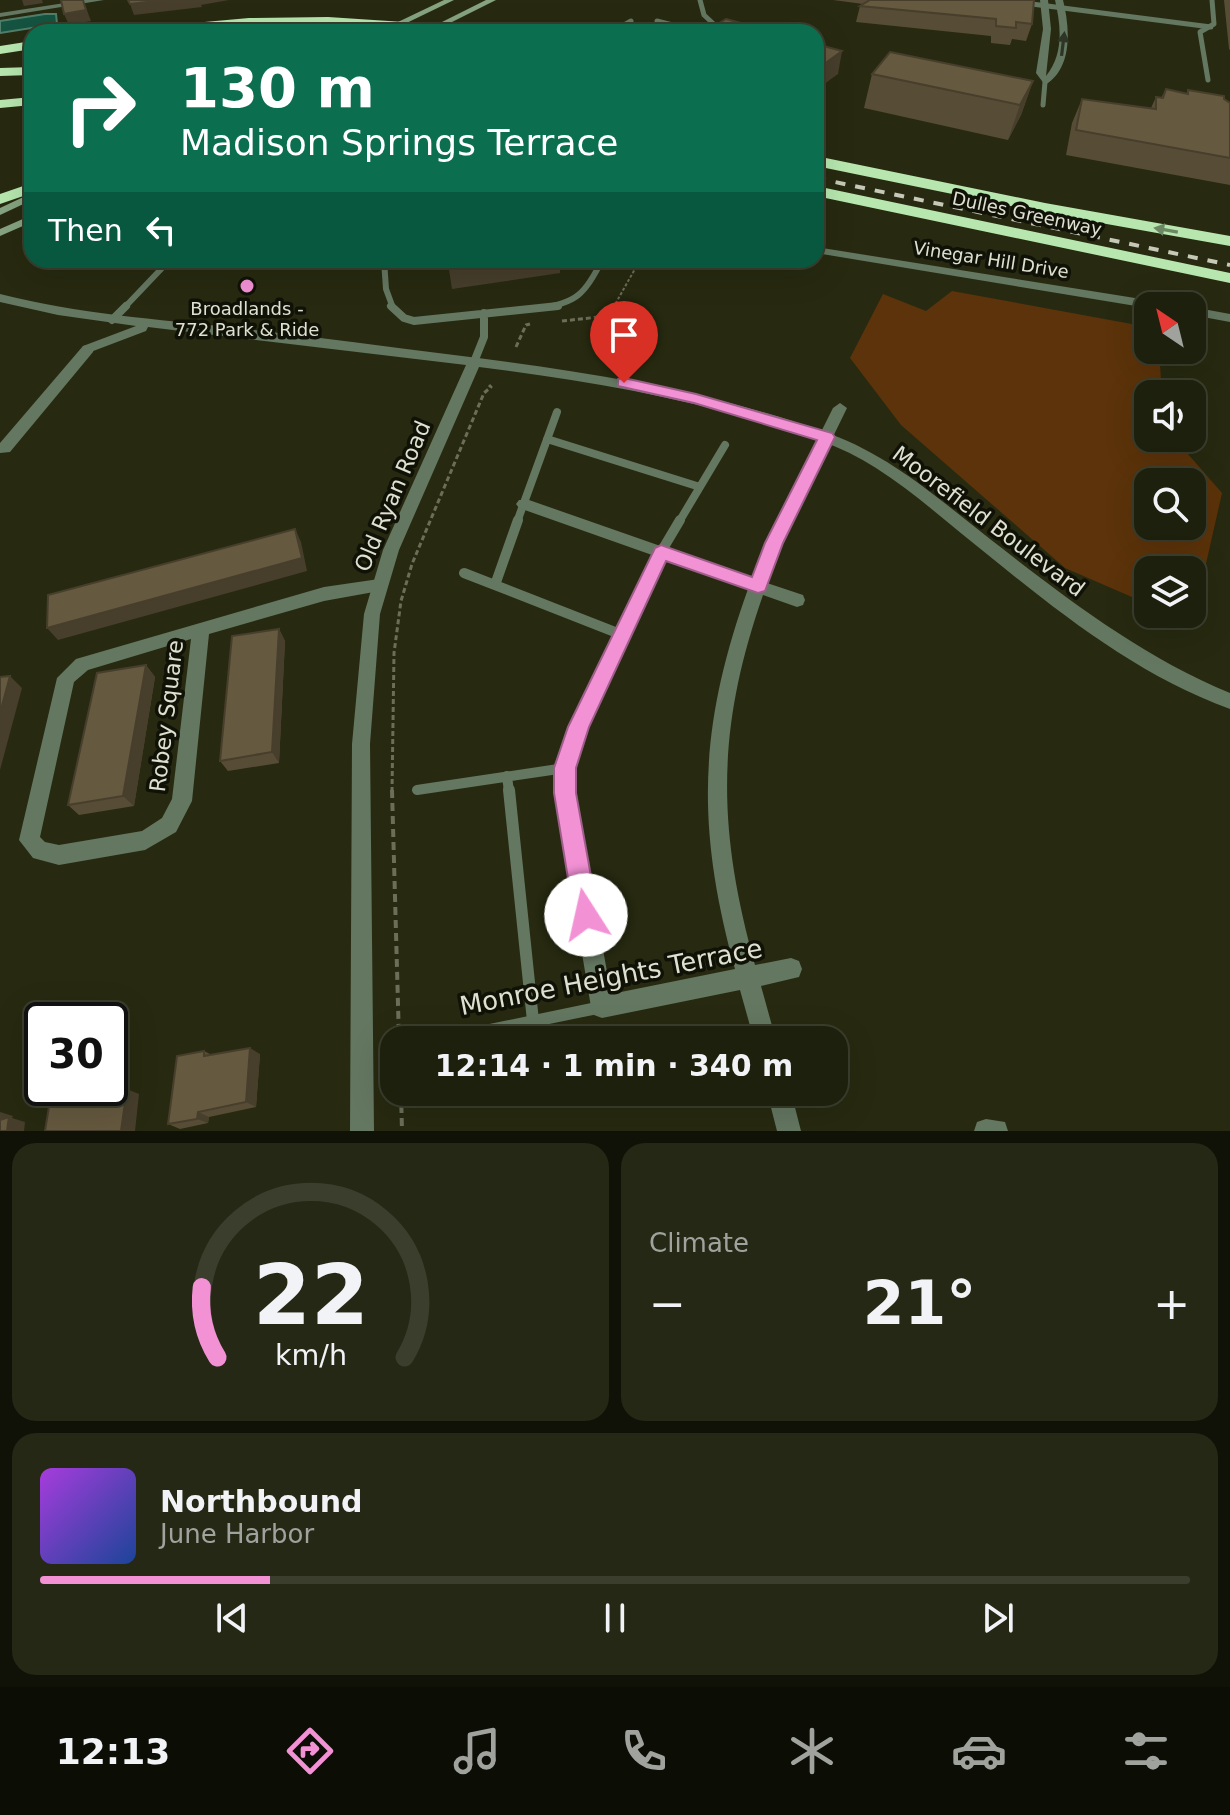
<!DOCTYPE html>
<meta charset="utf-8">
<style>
body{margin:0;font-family:"DejaVu Sans",sans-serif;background:#252815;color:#f1f3f6;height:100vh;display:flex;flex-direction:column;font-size:30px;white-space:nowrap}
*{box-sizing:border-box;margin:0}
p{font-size:26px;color:#a0a39d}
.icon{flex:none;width:44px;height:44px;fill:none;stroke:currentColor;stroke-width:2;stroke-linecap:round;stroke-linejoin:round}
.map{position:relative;height:1131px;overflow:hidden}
.sheet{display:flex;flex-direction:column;gap:12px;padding:12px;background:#101207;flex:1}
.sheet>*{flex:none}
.hud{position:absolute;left:24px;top:24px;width:800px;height:244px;border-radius:24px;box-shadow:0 8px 32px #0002,0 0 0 2px #3b3e2d;background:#0b6e4f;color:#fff;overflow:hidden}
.needle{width:52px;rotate:325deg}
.buttons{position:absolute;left:1134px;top:292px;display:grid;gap:16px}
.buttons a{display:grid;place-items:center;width:72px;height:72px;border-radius:16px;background:#1d200c;box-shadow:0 8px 32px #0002,0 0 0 2px #3b3e2d;font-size:40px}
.speed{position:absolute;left:24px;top:1002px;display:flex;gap:16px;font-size:40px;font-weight:700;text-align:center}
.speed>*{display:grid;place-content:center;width:104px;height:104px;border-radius:50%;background:#1d200c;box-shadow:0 8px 32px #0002,0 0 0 2px #3b3e2d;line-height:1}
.speed .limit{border:4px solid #111;border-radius:12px;background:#fff;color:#111}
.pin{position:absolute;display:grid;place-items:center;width:68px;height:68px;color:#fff;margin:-82px -34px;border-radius:50% 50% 50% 0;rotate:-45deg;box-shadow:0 0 8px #0007}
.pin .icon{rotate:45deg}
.me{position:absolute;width:88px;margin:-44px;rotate:350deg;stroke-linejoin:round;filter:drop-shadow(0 0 6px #0008)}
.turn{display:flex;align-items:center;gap:28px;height:168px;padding:0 24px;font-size:36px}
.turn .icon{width:104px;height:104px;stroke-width:2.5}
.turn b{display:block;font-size:56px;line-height:68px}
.then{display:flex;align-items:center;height:76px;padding:0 24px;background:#0003;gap:16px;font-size:30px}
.big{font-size:60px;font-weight:600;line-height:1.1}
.sheet .tile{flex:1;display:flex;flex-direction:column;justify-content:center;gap:12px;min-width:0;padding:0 28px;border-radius:24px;background:#252815}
.sheet .dial{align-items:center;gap:0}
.dial svg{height:208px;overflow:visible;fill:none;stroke:#3b3e2d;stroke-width:7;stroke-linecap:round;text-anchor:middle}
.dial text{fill:#f1f3f6;stroke:none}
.song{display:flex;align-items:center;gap:24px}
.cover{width:96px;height:96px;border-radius:12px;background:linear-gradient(135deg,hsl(280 70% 55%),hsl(220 70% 35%))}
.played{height:8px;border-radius:4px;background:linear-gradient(90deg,#f391d5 20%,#3b3e2d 20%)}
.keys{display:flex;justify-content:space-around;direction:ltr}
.heat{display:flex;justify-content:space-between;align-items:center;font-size:44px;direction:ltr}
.sheet .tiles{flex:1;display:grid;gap:12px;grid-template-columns:1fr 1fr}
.tile:last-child{grid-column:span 2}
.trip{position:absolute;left:380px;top:1026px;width:468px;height:80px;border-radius:24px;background:#1d200c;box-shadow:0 8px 32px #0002,0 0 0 2px #3b3e2d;font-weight:600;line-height:80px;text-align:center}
.dock{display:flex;height:128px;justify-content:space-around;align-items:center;background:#0c0d05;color:#a0a39d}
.dock .icon{width:56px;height:56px}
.dock .selected{color:#f391d5}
.dock b{font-size:36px;color:#f1f3f6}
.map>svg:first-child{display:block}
</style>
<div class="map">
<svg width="1230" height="1131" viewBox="0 0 1230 1131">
<rect width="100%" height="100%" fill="#272a10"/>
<path fill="#5c330a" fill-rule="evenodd" d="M952 291 1148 327V350H1159L1162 394H1148V438H1174L1222 493 1196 608H1192V570H1148V604L1065 568 901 425 850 358 883 294 926 311ZM1148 482H1192V526H1148Z"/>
<path fill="#145440" stroke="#517e6b" stroke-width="2" d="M45 14H56L57 24 0 33V21Z"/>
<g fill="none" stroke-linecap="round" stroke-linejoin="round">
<path stroke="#6c6e58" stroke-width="2" stroke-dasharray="3 2" stroke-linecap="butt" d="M613 308 640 260"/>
<path stroke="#6c6e58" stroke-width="3" stroke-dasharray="5 3" stroke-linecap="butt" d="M562 321 608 316 614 306
M516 347 526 325 530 324
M392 792 394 653 401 601 412 564 484 393 491 387 489 385"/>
<path stroke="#6c6e58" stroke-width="4" stroke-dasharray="8 5" stroke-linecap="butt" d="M392 790 399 1040
M401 1092 402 1131"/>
<path stroke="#647761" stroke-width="5" d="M700 0 704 15 720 30
M1024 3 1211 27
M657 21 684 28
M612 32 631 21
M1208 80 1200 32 1214 24 1212 0
M1043 105 1045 82"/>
<path stroke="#647761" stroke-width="6" d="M384 260 386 289 393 308
M124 308 163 267
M539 308C576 304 586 293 602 260"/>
<path stroke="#647761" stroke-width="8" d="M391 306 404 318 414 321 558 306
M112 320 126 306
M474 362 484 337V313
M547 439 700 487
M517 522 557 412
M679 522 725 445"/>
<path stroke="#647761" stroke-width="10" d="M661 552 680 520
M464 573 620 634
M495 585 518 520
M507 776 509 792
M417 790 565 768"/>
<path stroke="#647761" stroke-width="12" d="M509 790 533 1021
M442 1040 602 1007"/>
<path fill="#647761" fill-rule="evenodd" d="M84 0H104L0 17V13Z
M1040 0H1048L1051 29 1046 76C1064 54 1061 26 1055 0H1063C1070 28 1073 68 1045 85L1036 73 1043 29Z
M816 247 1160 302 1166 306 1148 308 816 253Z
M1192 307 1230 314V322L1192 315Z
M88 345 94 349 93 352 10 452 0 453V443L83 346Z
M840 403 847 408 789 527 767 583 803 595 805 600 803 605 797 607 763 595C716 730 717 828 755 965L791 958 799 961 802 969 799 977 761 986 776 1040H754L740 990 602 1018 594 1015 591 1007 555 793 556 768 570 727 652 555 519 508 516 504 519 500H529L752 578 782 510 833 408ZM665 560 748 589C698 729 696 827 735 969L611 994 575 793 574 768 588 727Z
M379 579 385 580 387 585 385 590 324 601 209 634 192 801 176 832 145 850 59 865 33 858 19 840 57 678 76 659 324 587ZM191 639 172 799 162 818 142 831 59 845 45 842 40 837 74 682 88 670Z
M767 1092H791L801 1131H777Z
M986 1119 1005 1122 1008 1131H974L977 1122Z"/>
<path fill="#647761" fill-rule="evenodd" d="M0 294C78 314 157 319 236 328 309 336 382 346 454 355 581 371 710 390 830 434 891 456 940 500 990 539 1066 598 1141 656 1230 693V709C1128 672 1045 601 962 534 934 511 906 487 876 468 840 445 799 432 758 421 667 394 573 379 479 367L399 550 380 614 370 744 374 1131H350L352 744 364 614 383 550 466 365 148 327 146 331 88 353 82 349 83 346 136 326 58 315 0 302Z"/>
<path fill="#86a480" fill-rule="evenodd" d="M444 0H454L388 32H377Z
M486 0H496L432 32H422Z
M32 193V200L0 215V208Z
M32 215V222L0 236V229Z"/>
<path fill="#b7e7af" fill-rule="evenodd" d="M328 17 404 22 444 32 328 24 132 32 138 28 249 18Z
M32 41V49L0 54V46Z
M32 67V75L0 76V68Z
M32 97V105L0 108V100Z
M816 156 1045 203 1230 236V246L1045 213 816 166Z
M32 183V193L0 204V194Z
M816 186 1230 273V283L816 196Z"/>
<path stroke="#c7c9b8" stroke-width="4" stroke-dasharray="10 10" stroke-linecap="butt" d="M816 178 1230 265"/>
</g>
<path fill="#574d36" d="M833 0H1034L1032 24 1026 41 1012 39 1010 45 991 43V36L856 22 860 6 863 4Z
M1224 0H1230V50L1229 49Z
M872 74 1033 81 1021 115 1008 140 864 108Z
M1166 89 1186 94 1188 90 1224 99 1230 103V185L1066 155 1072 123 1082 99 1151 108 1156 97 1161 98Z
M279 629 285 641 279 763 228 771 220 761Z
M146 665 155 677 134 806 79 815 68 805Z
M204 1051 212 1055 260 1054 256 1107 209 1117 208 1123 180 1129 168 1124Z"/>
<path fill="#473e2c" d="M22 0H42L43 3 24 6Z
M83 0 91 21 69 25 64 14Z
M163 0H229L201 5 202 7 134 15 130 4Z
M842 51 838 74 816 90V70Z
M1033 81 1021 115 1008 140 1020 105Z
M469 260H560V273L452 289 448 263Z
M295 529 301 542 307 571 58 640 47 628Z
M279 629 285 641 279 763 272 752Z
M146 665 155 677 134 806 123 796Z
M10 676 22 688 0 770V713Z
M250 1048 260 1054 256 1107 246 1102Z
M114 1084 139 1094 135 1131H121L113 1092Z
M0 1112 13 1116 12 1118 25 1122 24 1131H7L0 1122Z
M198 1112 209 1117 208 1123 197 1119Z"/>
<path fill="#65593f" stroke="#473e2c" stroke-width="2" d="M61 0H83L86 10 64 14Z
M128 0H163L130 4Z
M870 0H1034L1032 24 1016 22V28L996 26V19L860 6Z
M726 19 774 32H704Z
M816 44 842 51 816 70Z
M890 52 1033 81 1020 105 872 74Z
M1166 89 1188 94V90L1224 96V99L1230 103V158L1076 130 1082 99 1156 109V97L1163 98Z
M448 260H469L448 263Z
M295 529 302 558 47 628 48 595Z
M279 629 272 752 220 761 232 636Z
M146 665 123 796 68 805 97 673Z
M10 676 0 713V677Z
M250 1048 246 1102 198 1112 197 1119 168 1124 177 1056 204 1051V1056Z
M110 1084H114L113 1092 127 1089 121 1131H45L52 1088H78V1092L94 1088H110Z
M9 1117 7 1131H0V1120Z"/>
<defs><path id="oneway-solid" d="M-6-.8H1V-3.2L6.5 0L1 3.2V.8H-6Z" transform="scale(2)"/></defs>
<use fill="#2d3526" href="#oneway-solid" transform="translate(1063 44) rotate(-83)"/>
<use fill="#6c8763" href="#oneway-solid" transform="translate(1166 230) rotate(-170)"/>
<path fill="#f391d5" stroke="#9e5e8a" stroke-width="2" d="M624 378 696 394 832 433 835 437 783 543 765 591 758 593 666 561 589 727 576 768V793L598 915 595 924 586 927 578 924 574 915 554 793V768L568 727 655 548 661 545 752 577 765 543 817 440 694 403 618 386V379Z"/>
<circle fill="#f391d5" stroke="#101107" stroke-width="3" cx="247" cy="286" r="8"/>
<g text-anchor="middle" stroke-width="7" stroke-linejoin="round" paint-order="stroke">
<g font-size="18" fill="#dee0d0" stroke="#101107">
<text transform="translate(1027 214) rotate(12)" y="6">Dulles Greenway</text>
<text transform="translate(991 260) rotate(9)" y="6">Vinegar Hill Drive</text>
</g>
<g font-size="18" fill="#dee0d0" stroke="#101107">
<text x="247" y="315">Broadlands -<tspan x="247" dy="21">772 Park &amp; Ride</tspan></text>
</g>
<g font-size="22" fill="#dee0d0" stroke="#101107">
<text transform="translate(392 496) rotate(-67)" y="8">Old Ryan Road</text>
<text transform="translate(989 521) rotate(37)" y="8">Moorefield Boulevard</text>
<text transform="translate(166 716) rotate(-83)" y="8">Robey Square</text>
</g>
<g font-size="26" fill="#dee0d0" stroke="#101107">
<text transform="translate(611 977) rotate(-11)" y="9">Monroe Heights Terrace</text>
</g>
</g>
</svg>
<div class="buttons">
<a><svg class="needle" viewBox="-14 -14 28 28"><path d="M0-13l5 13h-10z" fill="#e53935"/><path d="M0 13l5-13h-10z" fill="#a0a39d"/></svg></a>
<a><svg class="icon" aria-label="sound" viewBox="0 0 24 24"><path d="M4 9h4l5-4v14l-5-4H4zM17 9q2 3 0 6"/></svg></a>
<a><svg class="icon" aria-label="search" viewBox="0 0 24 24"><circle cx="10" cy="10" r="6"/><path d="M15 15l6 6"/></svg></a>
<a><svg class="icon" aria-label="layers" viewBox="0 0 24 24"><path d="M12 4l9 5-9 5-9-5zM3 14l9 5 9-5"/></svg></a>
</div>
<div class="speed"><div class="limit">30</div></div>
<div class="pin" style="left:624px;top:383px;background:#d93025"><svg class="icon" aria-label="arrive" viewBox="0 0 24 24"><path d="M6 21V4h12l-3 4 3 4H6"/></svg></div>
<svg class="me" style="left:586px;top:915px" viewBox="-20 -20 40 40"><circle r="19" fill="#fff"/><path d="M0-13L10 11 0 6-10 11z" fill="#f391d5"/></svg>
<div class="trip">12:14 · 1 min · 340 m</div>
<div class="hud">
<div class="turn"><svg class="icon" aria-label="right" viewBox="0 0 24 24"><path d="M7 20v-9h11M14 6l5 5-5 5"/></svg><div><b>130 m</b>Madison Springs Terrace</div></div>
<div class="then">Then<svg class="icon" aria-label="left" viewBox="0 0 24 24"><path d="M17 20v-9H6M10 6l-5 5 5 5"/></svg></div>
</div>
</div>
<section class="sheet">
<div class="tiles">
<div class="tile dial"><svg viewBox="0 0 100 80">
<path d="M14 69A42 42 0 1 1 86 69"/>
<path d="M14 69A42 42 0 0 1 8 42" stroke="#f391d5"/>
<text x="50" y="56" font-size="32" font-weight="700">22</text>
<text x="50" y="72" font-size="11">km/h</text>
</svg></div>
<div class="tile"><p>Climate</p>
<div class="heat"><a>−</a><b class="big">21°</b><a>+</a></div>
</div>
<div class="tile">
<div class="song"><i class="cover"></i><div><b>Northbound</b><p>June Harbor</p></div></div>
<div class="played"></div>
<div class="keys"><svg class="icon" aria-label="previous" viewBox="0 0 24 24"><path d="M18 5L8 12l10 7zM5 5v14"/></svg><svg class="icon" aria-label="pause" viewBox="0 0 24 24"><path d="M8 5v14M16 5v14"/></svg><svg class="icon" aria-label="next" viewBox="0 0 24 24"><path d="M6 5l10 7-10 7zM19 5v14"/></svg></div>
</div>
</div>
</section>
<nav class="dock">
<b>12:13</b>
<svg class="icon selected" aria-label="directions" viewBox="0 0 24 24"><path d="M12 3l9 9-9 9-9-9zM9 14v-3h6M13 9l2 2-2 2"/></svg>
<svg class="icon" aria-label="music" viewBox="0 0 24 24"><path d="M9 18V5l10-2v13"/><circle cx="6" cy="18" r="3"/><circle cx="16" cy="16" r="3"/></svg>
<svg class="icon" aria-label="phone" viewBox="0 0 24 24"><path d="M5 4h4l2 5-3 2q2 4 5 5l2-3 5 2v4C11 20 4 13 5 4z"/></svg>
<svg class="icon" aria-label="climate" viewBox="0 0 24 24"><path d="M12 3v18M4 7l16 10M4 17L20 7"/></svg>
<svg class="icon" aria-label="car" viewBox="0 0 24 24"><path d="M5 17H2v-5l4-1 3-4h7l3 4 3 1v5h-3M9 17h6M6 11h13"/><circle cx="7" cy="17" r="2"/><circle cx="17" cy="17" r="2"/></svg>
<svg class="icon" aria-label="filters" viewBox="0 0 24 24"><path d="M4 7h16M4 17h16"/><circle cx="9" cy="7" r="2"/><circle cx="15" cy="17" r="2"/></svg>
</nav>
